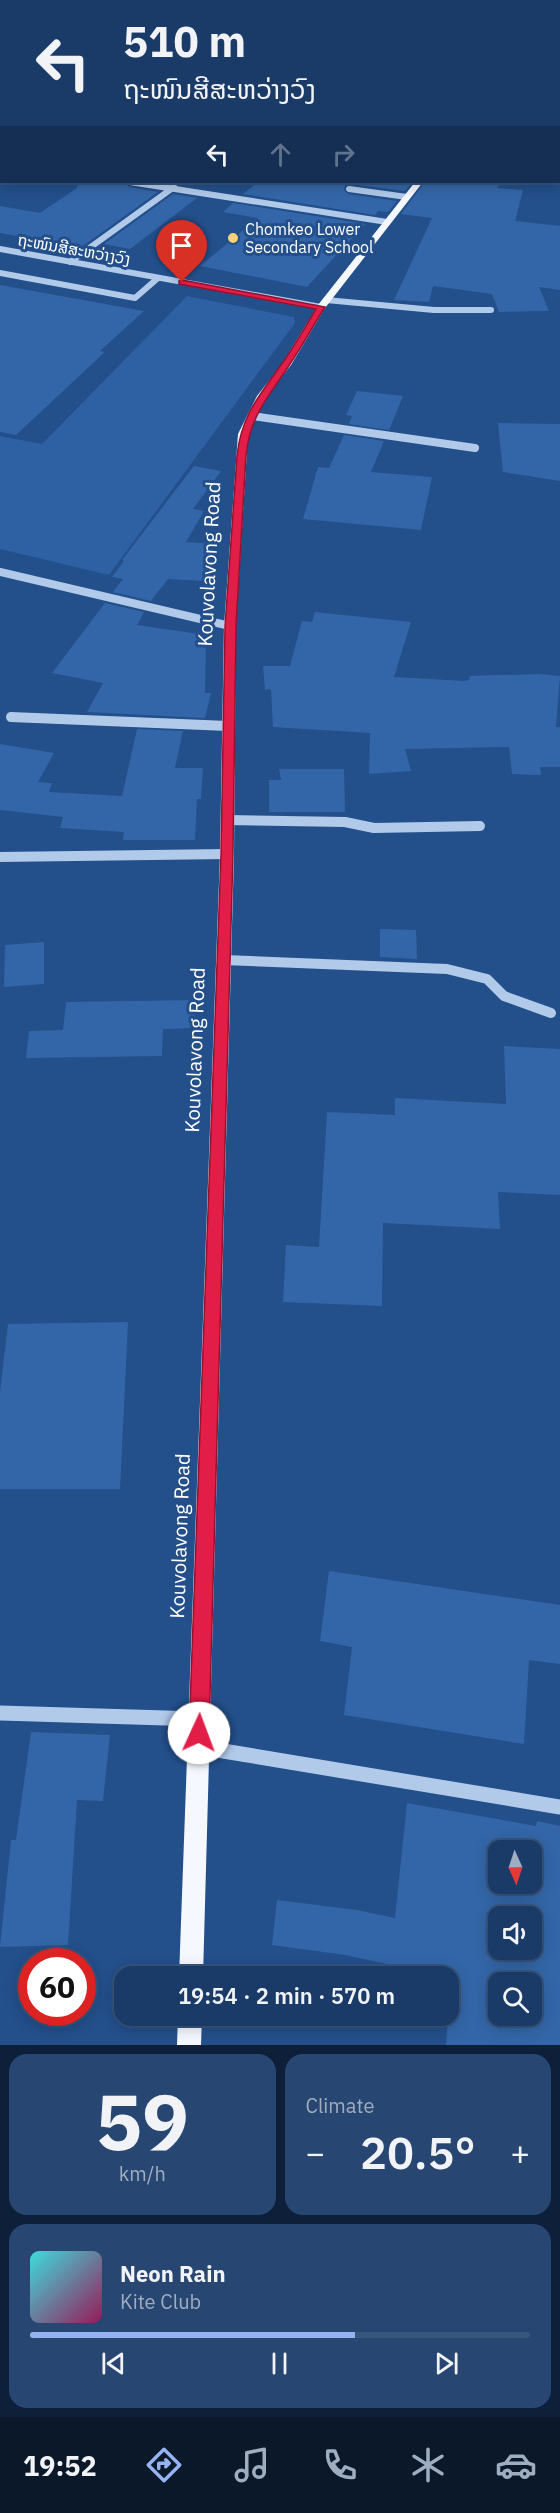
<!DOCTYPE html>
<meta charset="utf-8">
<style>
body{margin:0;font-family:"IBM Plex Sans","Noto Sans Lao",sans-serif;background:#274671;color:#f1f3f6;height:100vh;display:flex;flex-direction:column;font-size:22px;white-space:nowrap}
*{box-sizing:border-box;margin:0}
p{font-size:20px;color:#9fadc0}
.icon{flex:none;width:33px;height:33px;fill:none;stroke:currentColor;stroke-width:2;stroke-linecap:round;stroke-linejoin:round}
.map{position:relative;height:2045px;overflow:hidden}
.sheet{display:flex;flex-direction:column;gap:9px;padding:9px;background:#0e2039;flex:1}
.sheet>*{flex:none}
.top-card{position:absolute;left:0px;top:0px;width:561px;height:183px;box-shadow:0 3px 15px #0003,0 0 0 2px #38557c;background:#1a3b68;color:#f1f3f6;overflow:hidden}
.needle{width:39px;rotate:177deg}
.fabs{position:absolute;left:488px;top:1840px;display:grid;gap:12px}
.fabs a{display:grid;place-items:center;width:54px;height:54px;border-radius:12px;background:#1a3b68;box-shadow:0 3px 15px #0003,0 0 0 2px #38557c;font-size:30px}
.speed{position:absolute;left:18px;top:1948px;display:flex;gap:12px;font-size:30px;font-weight:700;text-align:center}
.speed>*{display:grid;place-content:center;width:78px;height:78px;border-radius:50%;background:#1a3b68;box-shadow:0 3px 15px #0003,0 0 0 2px #38557c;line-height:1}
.speed .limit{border:9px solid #d22;background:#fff;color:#111}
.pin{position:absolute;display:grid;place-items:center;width:51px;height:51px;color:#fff;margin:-62px -26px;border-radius:50% 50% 50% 0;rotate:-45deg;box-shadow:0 0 6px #0007}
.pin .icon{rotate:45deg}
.me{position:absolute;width:66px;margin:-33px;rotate:2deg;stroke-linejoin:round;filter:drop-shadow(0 0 4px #0008)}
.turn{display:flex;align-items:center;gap:21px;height:126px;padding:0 24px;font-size:27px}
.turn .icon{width:78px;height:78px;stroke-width:2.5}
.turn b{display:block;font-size:42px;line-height:51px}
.lanes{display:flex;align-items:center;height:57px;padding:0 24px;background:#0003;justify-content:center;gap:30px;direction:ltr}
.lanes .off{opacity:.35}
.big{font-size:45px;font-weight:600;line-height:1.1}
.sheet .tile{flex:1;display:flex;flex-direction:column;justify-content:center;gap:9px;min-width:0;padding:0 21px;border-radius:18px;background:#274671}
.sheet .dial{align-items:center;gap:0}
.dial b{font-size:78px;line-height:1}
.song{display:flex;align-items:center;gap:18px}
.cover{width:72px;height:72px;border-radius:9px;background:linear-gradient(135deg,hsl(180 70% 55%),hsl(330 70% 35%))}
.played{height:6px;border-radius:3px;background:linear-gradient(90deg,#95b2f1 65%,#38557c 65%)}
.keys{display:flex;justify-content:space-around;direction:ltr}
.heat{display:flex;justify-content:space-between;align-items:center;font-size:33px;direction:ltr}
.sheet .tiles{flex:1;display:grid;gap:9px;grid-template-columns:1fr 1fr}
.tile:last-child{grid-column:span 2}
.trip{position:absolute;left:114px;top:1966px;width:345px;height:60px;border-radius:18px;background:#1a3b68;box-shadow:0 3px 15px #0003,0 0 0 2px #38557c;font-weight:600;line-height:60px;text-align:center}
.menu{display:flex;height:96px;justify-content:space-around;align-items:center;background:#0a182a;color:#9fadc0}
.menu .icon{width:42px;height:42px}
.menu .on{color:#95b2f1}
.menu b{font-size:27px;color:#f1f3f6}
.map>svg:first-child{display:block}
</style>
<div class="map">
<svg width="560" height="2045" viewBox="0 0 560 2045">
<rect width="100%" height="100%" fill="#234f8b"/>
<path fill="#2d61a3" d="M187 296 294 317 295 323 109 575 0 549V436L42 444Z"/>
<path fill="#3366a8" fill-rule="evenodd" d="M78 182H125L129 187 158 192 80 248 0 233V206L40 213 77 188Z
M258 182H413L405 191 350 184 345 185 344 190 348 194 397 201 388 212 378 211 375 215 243 194Z
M425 182H501L497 188 523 190 515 221 560 226V290L539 287 549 311 499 312 492 294 433 286 429 302 394 300 432 218 401 214Z
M173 194 197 198 130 249 104 244Z
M233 203 365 224 307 287 200 266 258 218 223 212Z
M0 285 144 311 100 351 105 352 16 435 0 432Z
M357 391 403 396 389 430 349 424 352 416 346 415Z
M498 423 560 424V481L503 472Z
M344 435 384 441 371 472 432 477 421 530 303 519 318 467 329 468Z
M194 466 221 471 193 509 204 511 186 542 215 544 204 581 168 579 151 601 113 592 123 579 112 577 124 561 122 560Z
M105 603 144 612 137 625 206 635 205 693H211L205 718 87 712 103 683 52 673Z
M315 612 411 622 394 677 464 681 469 680 470 676 539 674 560 676 556 727H560V767H540L541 775 512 774 509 747 405 749 411 771 369 774 370 733 273 727 271 689 265 690 263 666H290L302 621 312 622Z
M137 729 183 731 175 768H203L201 799H197L195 840H123L124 832 60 828 63 817 0 810V744L54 753 38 782 52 783 49 792 122 796Z
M279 769H344L345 812H269V780H281Z
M380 929 416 930 417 959 380 957Z
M44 942V984L4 987 5 945Z
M195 1000 194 1028 163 1029 162 1056 26 1058 29 1031 63 1030 66 1002Z
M504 1046 560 1049V1195L498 1192 500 1229 383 1223 382 1306 283 1302 286 1245 319 1247 327 1112 395 1115V1098L506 1104Z
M128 1322 120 1489H0V1392L8 1324Z
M329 1571 560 1605V1664L529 1660 524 1744 344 1715 352 1647 320 1641Z
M31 1732 110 1735 103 1801 77 1800 68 1945 0 1947 11 1840H16Z
M407 1803 536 1826 537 1821 560 1826V2045H446L448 2017 443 2016H448V1977H391L392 1965 345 1955 272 1945 277 1900 357 1910 395 1918ZM498 1851H531V1884H498ZM498 1917H531V1950H498ZM498 1983H531V2016H498Z"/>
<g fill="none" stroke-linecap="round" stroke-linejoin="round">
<path stroke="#b1caea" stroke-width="4.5" d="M21 2 23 0
M0 94 2 96"/>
<path stroke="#b1caea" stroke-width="6" d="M130 182 387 222
M349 189 407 197
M0 249 321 307
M70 262 174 187
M0 273 135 298 158 278
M326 300 434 310H491"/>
<path stroke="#b1caea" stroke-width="8" d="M252 416 475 448
M0 572 230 626"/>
<path stroke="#b1caea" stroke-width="10" d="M11 717 228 726
M227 820 345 822 374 828 480 826
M0 857 227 854
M224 960 447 969 487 979 504 996 551 1013"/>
<path stroke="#b1caea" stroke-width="15" d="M0 1713 199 1719
M199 1747 560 1807"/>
<path fill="#f5f8fe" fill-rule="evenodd" d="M504 0H510L511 2H505Z
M415 182H423L325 308 291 365 266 397 248 434 236 626 234 854 203 1977H179L220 854 224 626 238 434 257 396 282 364 318 305Z
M178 2016H202L201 2045H177Z"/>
</g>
<path fill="#e11d48" stroke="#92132f" stroke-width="1.5" d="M182 280 325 307C313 326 302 346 290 364 269 397 250 414 246 456L236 626 233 854 209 1733 206 1740 199 1743 192 1740 189 1733 221 854 225 626 237 456C241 416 259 396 281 365 294 347 305 327 316 309L179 284V281Z"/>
<circle fill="#f5d274" stroke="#234f8b" stroke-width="2" cx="233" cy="238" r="6"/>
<g text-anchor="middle" stroke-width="6" stroke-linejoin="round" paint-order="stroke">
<g font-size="16" fill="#fff" stroke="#234f8b" text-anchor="start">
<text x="245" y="235">Chomkeo Lower<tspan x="245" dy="18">Secondary School</tspan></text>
</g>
<g font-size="16" fill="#fff" stroke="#234f8b">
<text transform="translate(74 249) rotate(10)" y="6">ຖະໜົນສີສະຫວ່າງວົງ</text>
</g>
<g font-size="20" fill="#fff" stroke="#234f8b">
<text transform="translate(209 564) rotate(-87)" y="7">Kouvolavong Road</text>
<text transform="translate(195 1050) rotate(-88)" y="7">Kouvolavong Road</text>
<text transform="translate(180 1536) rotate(-88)" y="7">Kouvolavong Road</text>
</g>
</g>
</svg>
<div class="fabs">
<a><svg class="needle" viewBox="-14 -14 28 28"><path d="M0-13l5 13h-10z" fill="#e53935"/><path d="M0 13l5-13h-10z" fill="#9fadc0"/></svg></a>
<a><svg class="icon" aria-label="sound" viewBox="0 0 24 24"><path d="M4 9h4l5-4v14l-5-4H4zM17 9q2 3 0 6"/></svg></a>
<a><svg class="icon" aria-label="search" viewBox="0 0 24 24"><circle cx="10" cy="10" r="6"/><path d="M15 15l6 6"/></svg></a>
</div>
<div class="speed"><div class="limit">60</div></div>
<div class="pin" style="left:182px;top:282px;background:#d93025"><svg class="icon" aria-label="arrive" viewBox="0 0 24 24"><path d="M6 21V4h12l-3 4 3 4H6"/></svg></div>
<svg class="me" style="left:199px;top:1733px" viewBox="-20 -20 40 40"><circle r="19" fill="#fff"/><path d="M0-13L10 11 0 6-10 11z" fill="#e11d48"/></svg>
<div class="trip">19:54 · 2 min · 570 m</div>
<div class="top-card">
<div class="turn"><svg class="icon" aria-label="left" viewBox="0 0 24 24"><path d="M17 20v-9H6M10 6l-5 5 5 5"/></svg><div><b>510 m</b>ຖະໜົນສີສະຫວ່າງວົງ</div></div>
<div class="lanes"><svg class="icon" aria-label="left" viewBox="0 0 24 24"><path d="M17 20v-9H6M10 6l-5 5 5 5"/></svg><svg class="icon off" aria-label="ahead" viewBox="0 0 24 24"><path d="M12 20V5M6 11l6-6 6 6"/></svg><svg class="icon off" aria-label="right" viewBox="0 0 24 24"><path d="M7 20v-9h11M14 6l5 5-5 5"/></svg></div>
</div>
</div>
<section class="sheet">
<div class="tiles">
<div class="tile dial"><b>59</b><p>km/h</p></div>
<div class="tile"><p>Climate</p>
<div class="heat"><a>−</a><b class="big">20.5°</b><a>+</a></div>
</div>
<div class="tile">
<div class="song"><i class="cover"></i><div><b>Neon Rain</b><p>Kite Club</p></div></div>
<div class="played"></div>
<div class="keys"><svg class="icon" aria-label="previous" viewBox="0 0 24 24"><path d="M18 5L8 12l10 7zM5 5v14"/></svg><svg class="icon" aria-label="pause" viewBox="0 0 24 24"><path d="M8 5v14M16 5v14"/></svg><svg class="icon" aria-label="next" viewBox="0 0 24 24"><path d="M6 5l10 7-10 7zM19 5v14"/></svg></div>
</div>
</div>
</section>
<nav class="menu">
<b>19:52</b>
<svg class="icon on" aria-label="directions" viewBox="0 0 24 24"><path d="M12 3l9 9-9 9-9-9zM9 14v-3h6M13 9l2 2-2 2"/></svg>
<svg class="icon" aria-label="music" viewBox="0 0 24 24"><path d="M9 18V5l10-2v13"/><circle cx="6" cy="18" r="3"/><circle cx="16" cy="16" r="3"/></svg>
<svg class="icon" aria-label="phone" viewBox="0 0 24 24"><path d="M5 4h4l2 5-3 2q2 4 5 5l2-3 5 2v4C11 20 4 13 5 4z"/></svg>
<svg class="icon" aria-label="climate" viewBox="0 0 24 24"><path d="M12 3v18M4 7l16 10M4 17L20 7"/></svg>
<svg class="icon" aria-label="car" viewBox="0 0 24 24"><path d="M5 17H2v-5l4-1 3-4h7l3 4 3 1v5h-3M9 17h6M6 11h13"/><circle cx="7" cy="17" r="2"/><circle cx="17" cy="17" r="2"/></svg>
</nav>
